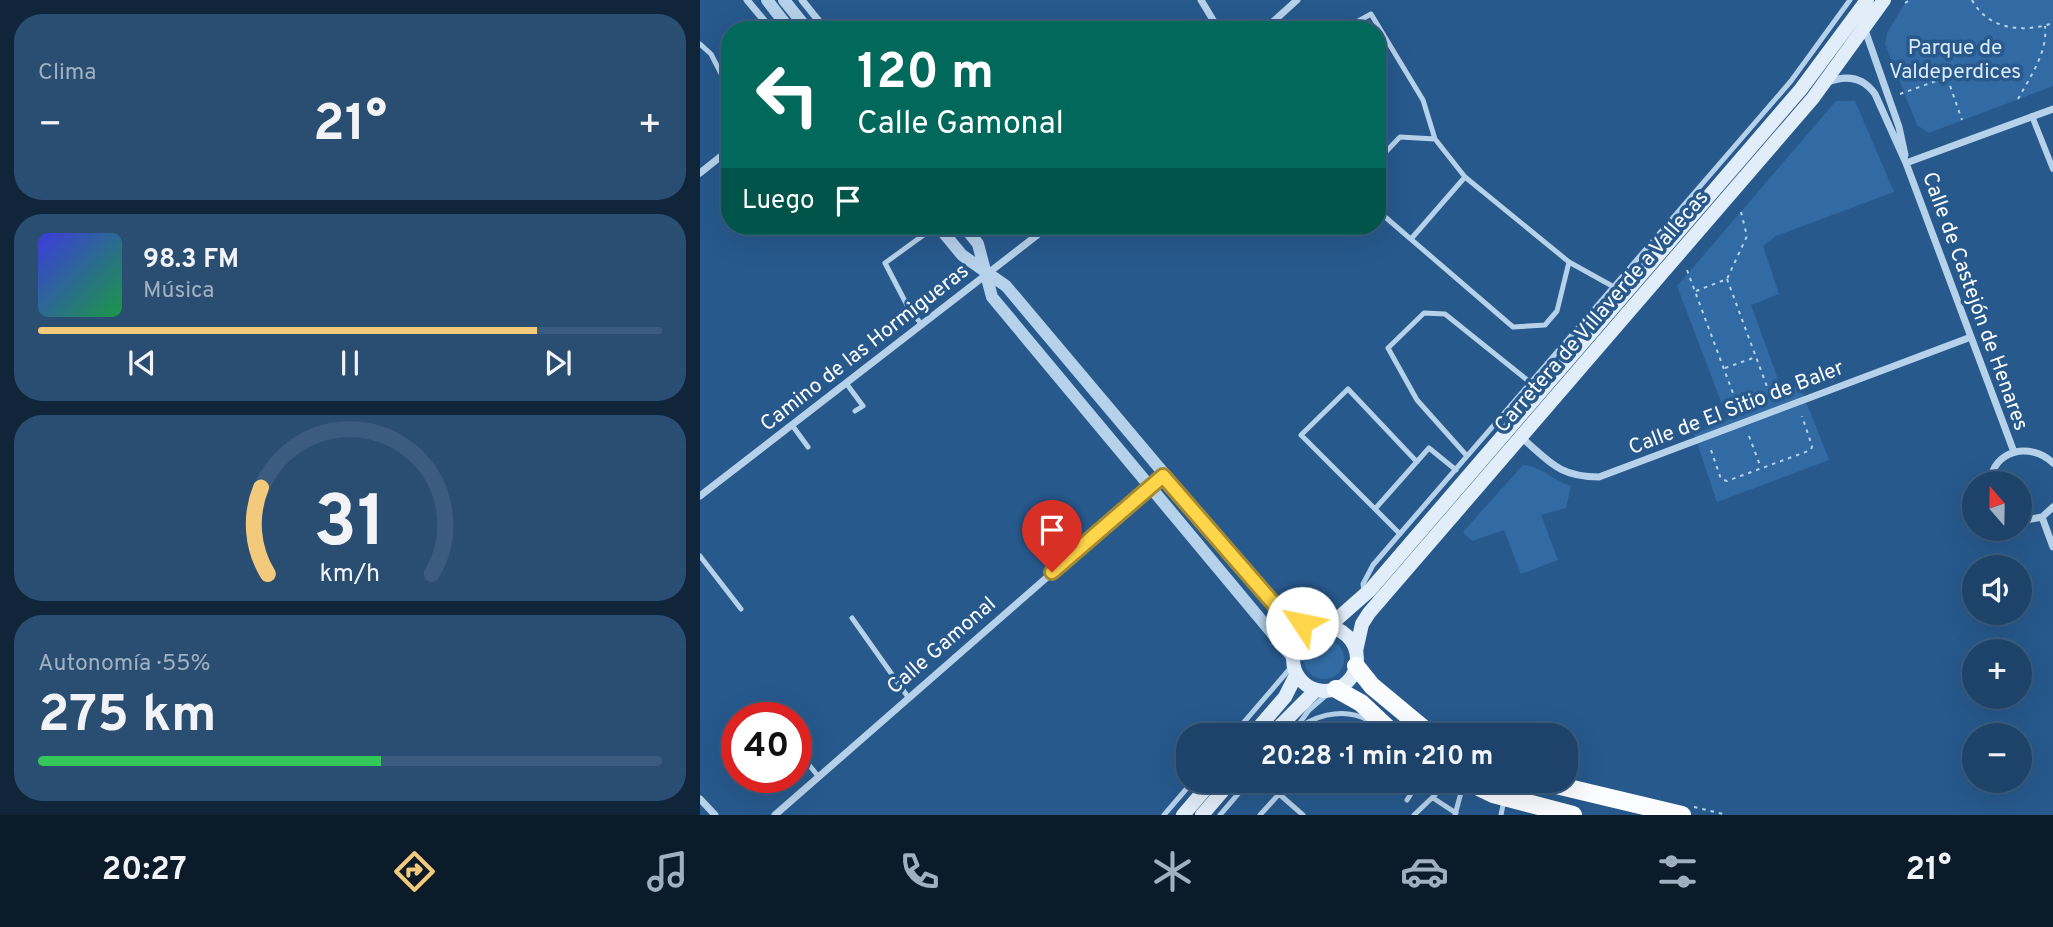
<!DOCTYPE html>
<html lang="es">
<meta charset="utf-8">
<style>
body{margin:0;font-family:Overpass,sans-serif;background:#2a4e72;color:#f1f3f6;height:100vh;display:flex;flex-direction:column;font-size:26px;white-space:nowrap}
*{box-sizing:border-box;margin:0}
p{font-size:23px;color:#a0b0c1}
.icon{flex:none;width:38px;height:38px;fill:none;stroke:currentColor;stroke-width:2;stroke-linecap:round;stroke-linejoin:round}
.map{position:relative;flex:1;overflow:hidden}
.panel{display:flex;flex-direction:column;gap:14px;padding:14px;background:#10253a;width:700px}
.panel>*{flex:none}
.top-card{position:absolute;left:21px;top:21px;width:665px;height:214px;border-radius:28px;box-shadow:0 7px 28px #0002,0 0 0 2px #3b5c7e;background:#00695c;color:#fff;overflow:hidden}
.needle{width:46px;rotate:340deg}
.buttons{position:absolute;left:1262px;top:471px;display:grid;gap:14px}
.buttons a{display:grid;place-items:center;width:70px;height:70px;border-radius:50%;background:#1d436a;box-shadow:0 7px 28px #0002,0 0 0 2px #3b5c7e;font-size:35px}
.speed{position:absolute;left:21px;top:702px;display:flex;gap:14px;font-size:35px;font-weight:700;text-align:center}
.speed>*{display:grid;place-content:center;width:91px;height:91px;border-radius:50%;background:#1d436a;box-shadow:0 7px 28px #0002,0 0 0 2px #3b5c7e;line-height:1}
.speed .limit{border:10px solid #d22;background:#fff;color:#111}
.pin{position:absolute;display:grid;place-items:center;width:60px;height:60px;color:#fff;margin:-72px -30px;border-radius:50% 50% 50% 0;rotate:-45deg;box-shadow:0 0 7px #0007}
.pin .icon{rotate:45deg}
.me{position:absolute;width:77px;margin:-38px;rotate:304deg;stroke-linejoin:round;filter:drop-shadow(0 0 5px #0008)}
.turn{display:flex;align-items:center;gap:24px;height:147px;padding:0 21px;font-size:32px}
.turn .icon{width:91px;height:91px;stroke-width:2.5}
.turn b{display:block;font-size:49px;line-height:60px}
.then{display:flex;align-items:center;height:66px;padding:0 21px;background:#0003;gap:14px;font-size:26px}
.big{font-size:52px;font-weight:700;line-height:1.1}
.panel .tile{flex:1;display:flex;flex-direction:column;justify-content:center;gap:10px;min-width:0;padding:0 24px;border-radius:28px;background:#2a4e72}
.panel .dial{align-items:center;gap:0}
.dial svg{height:182px;overflow:visible;fill:none;stroke:#3b5c7e;stroke-width:7;stroke-linecap:round;text-anchor:middle}
.dial text{fill:#f1f3f6;stroke:none}
.song{display:flex;align-items:center;gap:21px}
.cover{width:84px;height:84px;border-radius:10px;background:linear-gradient(135deg,hsl(240 70% 55%),hsl(140 70% 35%))}
.played{height:7px;border-radius:4px;background:linear-gradient(90deg,#f3ca7c 80%,#3b5c7e 80%)}
.keys{display:flex;justify-content:space-around;direction:ltr}
.heat{display:flex;justify-content:space-between;align-items:center;font-size:38px;direction:ltr}
.charge{height:10px;border-radius:5px;background:linear-gradient(90deg,#34c759 55%,#3b5c7e 0)}
.trip{position:absolute;left:476px;top:723px;width:402px;height:70px;border-radius:28px;background:#1d436a;box-shadow:0 7px 28px #0002,0 0 0 2px #3b5c7e;font-weight:700;line-height:70px;text-align:center}
.tabs{display:flex;height:112px;justify-content:space-around;align-items:center;background:#0c1b2a;color:#a0b0c1}
.tabs .icon{width:49px;height:49px}
.tabs .on{color:#f3ca7c}
.tabs b{font-size:32px;color:#f1f3f6}
main{display:flex;flex:1;min-height:0}
.map>svg:first-child{display:block}
</style>
<main>
<section class="panel">
<div class="tile"><p>Clima</p>
<div class="heat"><a>−</a><b class="big">21°</b><a>+</a></div>
</div>
<div class="tile">
<div class="song"><i class="cover"></i><div><b>98.3 FM</b><p>Música</p></div></div>
<div class="played"></div>
<div class="keys"><svg class="icon" aria-label="previous" viewBox="0 0 24 24"><path d="M18 5L8 12l10 7zM5 5v14"/></svg><svg class="icon" aria-label="pause" viewBox="0 0 24 24"><path d="M8 5v14M16 5v14"/></svg><svg class="icon" aria-label="next" viewBox="0 0 24 24"><path d="M6 5l10 7-10 7zM19 5v14"/></svg></div>
</div>
<div class="tile dial"><svg viewBox="0 0 100 80">
<path d="M14 69A42 42 0 1 1 86 69"/>
<path d="M14 69A42 42 0 0 1 11 31" stroke="#f3ca7c"/>
<text x="50" y="56" font-size="32" font-weight="700">31</text>
<text x="50" y="72" font-size="11">km/h</text>
</svg></div>
<div class="tile"><p>Autonomía · 55%</p><b class="big">275 km</b><div class="charge"></div></div>
</section>
<div class="map">
<svg width="1353" height="815" viewBox="0 0 1353 815">
<rect width="100%" height="100%" fill="#27598d"/>
<path fill="#326ba4" d="M1207 0H1353V86L1229 133 1217 125 1185 44 1187 33Z
M1136 101H1155L1194 192 1076 236 1063 246 1079 294 1051 305 1082 390 1099 384 1129 460 1017 502 994 434 1028 420 977 286Z
M823 465C842 467 852 480 871 486L866 508 841 515 858 560 821 574 804 530 772 541 763 532Z
M604 659a20 20 0 1 1 40 0a20 20 0 1 1-40 0Z"/>
<g fill="none" stroke-linecap="round" stroke-linejoin="round">
<path stroke="#b6d1ea" stroke-width="2" stroke-dasharray="3.5 5" stroke-linecap="butt" d="M1272 0C1288 30 1324 33 1353 23
M1205 3 1210 0
M1200 94 1247 77 1262 120
M1318 99C1330 77 1348 52 1345 26
M987 270 1037 404
M1027 279 1069 392
M996 291 1027 279 1047 236 1040 208
M1025 368 1056 357
M1049 436 1061 468
M1011 450 1021 479 1027 481 1111 450 1112 446 1102 416
M745 730 753 735
M994 807 1027 815"/>
<path stroke="#b6d1ea" stroke-width="5" d="M642 30 671 14 723 100 735 139 765 177 869 262 914 287
M0 44 11 54 30 91
M677 161 700 137 735 139
M677 210 813 327 845 325 857 311 869 262
M711 239 765 177
M222 325 208 307 185 263 236 226
M146 383 163 406 155 411
M92 425 108 447
M767 456 717 400 688 348 724 313 745 314 831 383
M717 462 648 389 601 435 675 509 729 448 756 470
M675 509 700 534
M0 556 41 609
M664 592 663 584 673 565 1091 81 1150 0
M152 618 208 697
M593 732 609 710 631 691
M533 735 593 665
M590 735C610 716 642 706 668 720
M105 760 118 776
M733 798 756 813
M707 800 720 780
M464 815 494 780
M520 815 550 780
M560 815 579 794 603 815
M714 815 735 795 743 780
M755 815 763 785
M801 815 804 800"/>
<path stroke="#b6d1ea" stroke-width="6" d="M1332 116 1353 169"/>
<path stroke="#b6d1ea" stroke-width="7" d="M47 0 72 30
M102 0 126 30
M501 0 519 30
M564 30 597 0
M1165 30 1199 127 1205 155
M1128 82C1146 75 1163 77 1175 94L1206 163 1314 452
M1206 163 1353 109
M0 173 30 149
M821 437C850 462 859 477 899 477L1271 337
M1290 483C1293 449 1331 442 1353 463
M0 496 349 226
M1342 517 1353 547
M1320 521 1342 517 1353 507
M0 799 15 815
M75 815 463 476"/>
<path stroke="#b6d1ea" stroke-width="12" d="M67 0 90 30
M84 0 108 30
M238 226 262 255 306 286 574 604 589 617 617 628
M264 226 278 244 292 297 592 657"/>
<path stroke="#e1edf9" stroke-width="14" d="M593 659a32 32 0 1 1 64 0a32 32 0 1 1-64 0Z
M628 627 670 590 1101 89 1167 0
M656 651 662 624 669 613 1113 98 1184 0
M552 735 585 697 596 675
M571 735 616 690
M483 815 513 780
M502 815 532 780"/>
<path stroke="#fafcff" stroke-width="18" d="M656 666 672 686 731 735
M636 689 661 703 695 735
M764 780 793 794 873 815
M835 780 982 815"/>
</g>
<g fill="none" stroke-linecap="round" stroke-linejoin="round">
<g stroke="#a68a30" stroke-width="18">
<path id="route" d="M352 572 463 476 574 604 602 623"/>
</g>
<use href="#route" stroke="#ffd54a" stroke-width="12"/>
</g>
<g text-anchor="middle" stroke-width="7" stroke-linejoin="round" paint-order="stroke">
<g font-size="21" fill="#dbeaf8" stroke="#27598d">
<text x="1255" y="54">Parque de<tspan x="1255" dy="24">Valdeperdices</tspan></text>
</g>
<g font-size="21" fill="#fff" stroke="#27598d">
<text transform="translate(1276 301) rotate(70)" y="7">Calle de Castejón de Henares</text>
<text transform="translate(901 311) rotate(-49)" y="7">Carretera de Villaverde a Vallecas</text>
<text transform="translate(164 347) rotate(-38)" y="7">Camino de las Hormigueras</text>
<text transform="translate(1036 407) rotate(-21)" y="7">Calle de El Sitio de Baler</text>
<text transform="translate(241 645) rotate(-41)" y="7">Calle Gamonal</text>
</g>
</g>
</svg>
<div class="buttons">
<a><svg class="needle" viewBox="-14 -14 28 28"><path d="M0-13l5 13h-10z" fill="#e53935"/><path d="M0 13l5-13h-10z" fill="#a0b0c1"/></svg></a>
<a><svg class="icon" aria-label="sound" viewBox="0 0 24 24"><path d="M4 9h4l5-4v14l-5-4H4zM17 9q2 3 0 6"/></svg></a>
<a>+</a>
<a>−</a>
</div>
<div class="speed"><div class="limit">40</div></div>
<div class="pin" style="left:352px;top:572px;background:#d93025"><svg class="icon" aria-label="arrive" viewBox="0 0 24 24"><path d="M6 21V4h12l-3 4 3 4H6"/></svg></div>
<svg class="me" style="left:602px;top:623px" viewBox="-20 -20 40 40"><circle r="19" fill="#fff"/><path d="M0-13L10 11 0 6-10 11z" fill="#ffd54a"/></svg>
<div class="trip">20:28 · 1 min · 210 m</div>
<div class="top-card">
<div class="turn"><svg class="icon" aria-label="left" viewBox="0 0 24 24"><path d="M17 20v-9H6M10 6l-5 5 5 5"/></svg><div><b>120 m</b>Calle Gamonal</div></div>
<div class="then">Luego<svg class="icon" aria-label="arrive" viewBox="0 0 24 24"><path d="M6 21V4h12l-3 4 3 4H6"/></svg></div>
</div>
</div>
</main>
<nav class="tabs">
<b>20:27</b>
<svg class="icon on" aria-label="directions" viewBox="0 0 24 24"><path d="M12 3l9 9-9 9-9-9zM9 14v-3h6M13 9l2 2-2 2"/></svg>
<svg class="icon" aria-label="music" viewBox="0 0 24 24"><path d="M9 18V5l10-2v13"/><circle cx="6" cy="18" r="3"/><circle cx="16" cy="16" r="3"/></svg>
<svg class="icon" aria-label="phone" viewBox="0 0 24 24"><path d="M5 4h4l2 5-3 2q2 4 5 5l2-3 5 2v4C11 20 4 13 5 4z"/></svg>
<svg class="icon" aria-label="climate" viewBox="0 0 24 24"><path d="M12 3v18M4 7l16 10M4 17L20 7"/></svg>
<svg class="icon" aria-label="car" viewBox="0 0 24 24"><path d="M5 17H2v-5l4-1 3-4h7l3 4 3 1v5h-3M9 17h6M6 11h13"/><circle cx="7" cy="17" r="2"/><circle cx="17" cy="17" r="2"/></svg>
<svg class="icon" aria-label="filters" viewBox="0 0 24 24"><path d="M4 7h16M4 17h16"/><circle cx="9" cy="7" r="2"/><circle cx="15" cy="17" r="2"/></svg>
<b>21°</b>
</nav>
